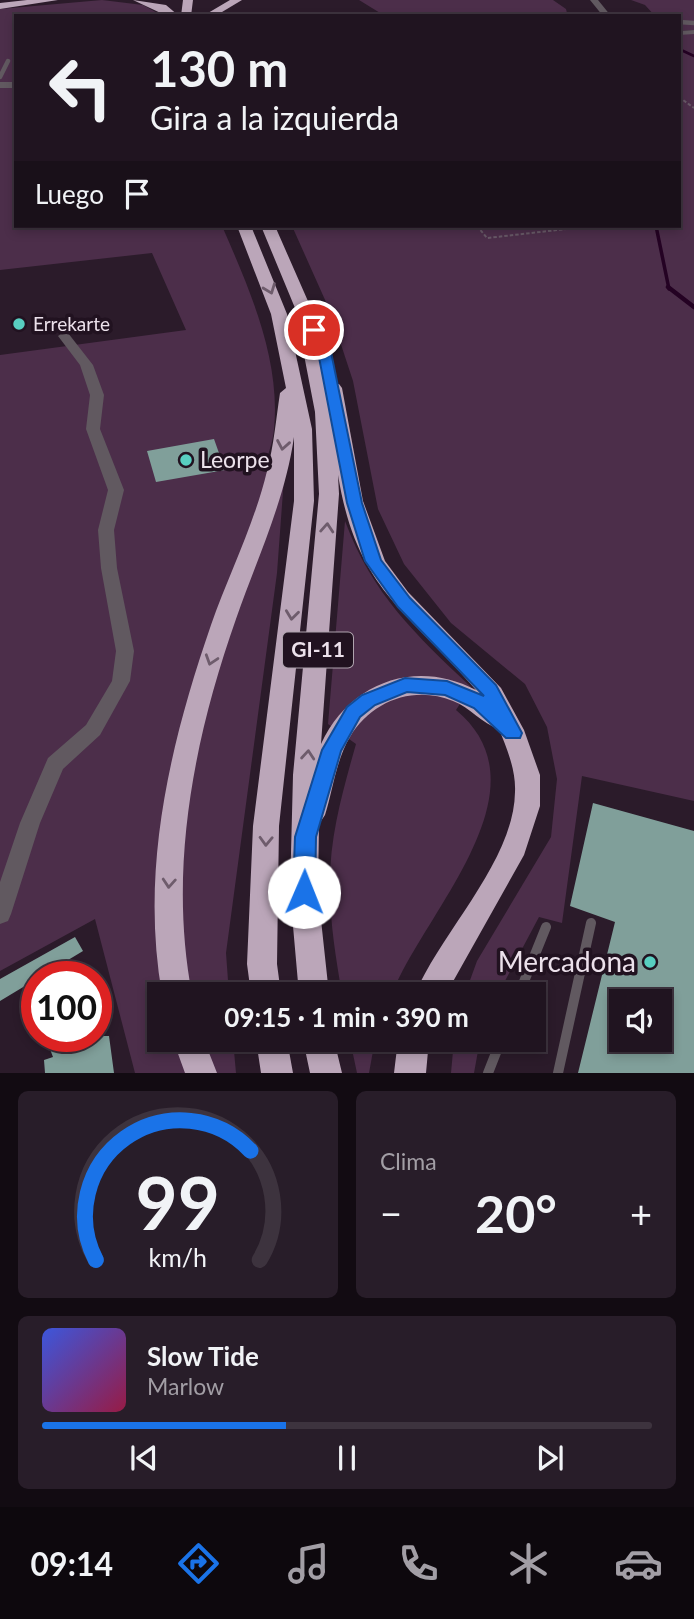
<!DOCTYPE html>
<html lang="es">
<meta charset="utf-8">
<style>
body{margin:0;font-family:Lato,sans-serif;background:#281d29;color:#f1f3f6;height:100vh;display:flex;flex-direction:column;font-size:26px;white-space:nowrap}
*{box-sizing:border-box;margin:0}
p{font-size:23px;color:#a29ea5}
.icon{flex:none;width:38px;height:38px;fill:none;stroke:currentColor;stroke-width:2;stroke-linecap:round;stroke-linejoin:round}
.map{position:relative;height:1073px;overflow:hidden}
.side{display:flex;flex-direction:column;gap:18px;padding:18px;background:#120b12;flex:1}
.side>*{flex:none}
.top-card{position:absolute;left:14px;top:14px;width:667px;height:214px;border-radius:0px;box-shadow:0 4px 10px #0003,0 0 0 2px #3d333e;background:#201420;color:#f1f3f6;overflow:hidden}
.tools{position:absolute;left:609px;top:989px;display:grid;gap:14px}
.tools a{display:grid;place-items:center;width:63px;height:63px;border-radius:0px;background:#201420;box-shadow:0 4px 10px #0003,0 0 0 2px #3d333e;font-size:35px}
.speed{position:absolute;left:21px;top:961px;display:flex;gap:14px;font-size:35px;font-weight:700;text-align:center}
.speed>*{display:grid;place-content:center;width:91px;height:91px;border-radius:50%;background:#201420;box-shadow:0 4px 10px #0003,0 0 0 2px #3d333e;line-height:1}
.speed .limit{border:10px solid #d22;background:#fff;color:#111}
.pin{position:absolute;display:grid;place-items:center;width:60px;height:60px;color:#fff;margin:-30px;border:4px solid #fff;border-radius:50%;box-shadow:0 2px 7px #0007}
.me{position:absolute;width:77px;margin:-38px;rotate:1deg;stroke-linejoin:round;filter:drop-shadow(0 0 5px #0008)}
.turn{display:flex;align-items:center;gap:24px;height:147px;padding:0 21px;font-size:32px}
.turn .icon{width:91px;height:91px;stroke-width:2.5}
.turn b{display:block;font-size:49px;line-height:60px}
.then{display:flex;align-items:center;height:66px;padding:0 21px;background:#0003;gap:14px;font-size:26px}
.big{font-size:52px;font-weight:700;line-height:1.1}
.side .widget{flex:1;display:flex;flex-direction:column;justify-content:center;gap:10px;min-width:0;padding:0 24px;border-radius:10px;background:#281d29}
.side .dial{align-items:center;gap:0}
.dial svg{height:182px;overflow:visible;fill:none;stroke:#3d333e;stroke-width:7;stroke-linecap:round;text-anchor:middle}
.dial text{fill:#f1f3f6;stroke:none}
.song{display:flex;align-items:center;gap:21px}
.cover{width:84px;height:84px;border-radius:10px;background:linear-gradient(135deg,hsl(230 70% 55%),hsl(340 70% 35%))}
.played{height:7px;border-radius:4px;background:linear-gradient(90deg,#1a73e8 40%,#3d333e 40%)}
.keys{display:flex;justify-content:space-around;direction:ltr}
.heat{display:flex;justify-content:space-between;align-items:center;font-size:38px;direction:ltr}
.side .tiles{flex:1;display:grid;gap:18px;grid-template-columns:1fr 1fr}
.widget:last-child{grid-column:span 2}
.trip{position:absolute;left:147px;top:982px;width:399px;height:70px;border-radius:0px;background:#201420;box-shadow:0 4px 10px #0003,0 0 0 2px #3d333e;font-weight:700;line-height:70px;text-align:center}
.tabs{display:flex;height:112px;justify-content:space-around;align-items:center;background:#0d080d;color:#a29ea5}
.tabs .icon{width:49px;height:49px}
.tabs .current{color:#1a73e8}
.tabs b{font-size:32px;color:#f1f3f6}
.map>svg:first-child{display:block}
</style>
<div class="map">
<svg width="694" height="1073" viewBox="0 0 694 1073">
<rect width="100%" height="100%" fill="#2b1b2a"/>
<path fill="#4c2e4a" d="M102 0 143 5 163 16H16V82L0 83V9Z
M359 0H553L566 9 567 13 385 16Z
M631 0H694V30L679 31V16H655L645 5Z
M694 33V801L582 776 562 923 539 917 498 994H465L477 961 551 837 557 779 547 727 525 684 451 623 404 564 378 509 353 381 330 311 292 226H679V34Z
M0 87H16V226H222C249 288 281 359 274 429 273 443 267 457 263 471L284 478 277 573 226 953 229 994H159V1040H233L236 1073H135L95 919 0 971V355L186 330 152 253 0 270Z
M345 521C372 594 416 635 471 687L456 710C551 789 424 912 392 994H342C336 959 330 923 330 887 329 838 343 790 356 744L328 724Z
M350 1040H375L369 1073H357Z
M454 1040H480L474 1073H451Z"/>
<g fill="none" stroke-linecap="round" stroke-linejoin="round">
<path stroke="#240223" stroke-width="2.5" d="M679 49 694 56"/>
<path stroke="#240223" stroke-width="3.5" d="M656 226 669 289"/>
<path stroke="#240223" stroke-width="4.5" d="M668 287 694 307"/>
</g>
<path fill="#809f9a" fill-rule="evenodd" d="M214 439 225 470 156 482 147 451Z
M593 803 694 831V1073H578L615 922 570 906ZM621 1001H660V1040H621Z
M75 937 83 951 0 1001V979Z
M45 1036H109L114 1073H45L44 1060 53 1057Z"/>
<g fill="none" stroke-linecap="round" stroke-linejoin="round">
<path stroke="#685967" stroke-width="2" stroke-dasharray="3.5 2" stroke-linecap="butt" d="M679 97 694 108
M477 226 487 238 566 229"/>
<path stroke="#615960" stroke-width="4.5" d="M679 22 694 23
M0 77 8 61"/>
<path stroke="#615960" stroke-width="10" d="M519 994 546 927
M488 1073 501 1040
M558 1073 591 923"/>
<path fill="#615960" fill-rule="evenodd" d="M590 0H598L611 16H603Z
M694 30V34L679 35V31Z
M0 82H16V88H0Z
M64 332 68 333 93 365 104 395 100 429 124 490 114 530 117 568 134 651 130 681 100 735 63 769 40 823 11 914 8 921 0 924V882L20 823 48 758 86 725 112 681 116 651 101 568 98 530 108 490 86 429 90 395 80 365 58 336Z"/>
<path fill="#bba6b9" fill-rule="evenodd" d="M27 0H58L0 9V3Z
M133 0 166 5 179 16H167Z
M183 0H193L191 16H181Z
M230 0H242L217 15 208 13Z
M237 226H251L287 314 312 429 314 501 279 826 277 964 281 994H251L247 964 253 826 294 501V437C285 500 257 559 236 619 194 738 168 869 192 994H162C140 869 170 744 211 625 229 574 254 525 267 471 274 445 276 419 280 393L286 388 271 314Z
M261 226H275L311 308 327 384H339L342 388 363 501 385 561 408 592 501 688 524 730 540 775V806L524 855 446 994H415C442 931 514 861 515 792 516 770 507 749 499 729 482 724 470 707 453 701 414 685 371 701 350 737 336 760 333 790 325 815L319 824 318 892 329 994H299L290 892 293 775 319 494 315 412 295 308ZM338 475C357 591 407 609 476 690 415 658 349 683 321 744L339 494Z
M173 1040H204L217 1073H185Z
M256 1040H287L293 1073H261Z
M303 1040H334L342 1073H310Z
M398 1040H429L426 1073H394Z"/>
</g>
<defs><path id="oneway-chevron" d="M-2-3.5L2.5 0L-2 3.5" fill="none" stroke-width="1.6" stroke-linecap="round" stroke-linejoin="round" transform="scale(1.75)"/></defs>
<g stroke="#6e5c6c">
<use href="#oneway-chevron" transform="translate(270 289) rotate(69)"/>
<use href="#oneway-chevron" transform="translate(283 445) rotate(100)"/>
<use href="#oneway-chevron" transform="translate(327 528) rotate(-86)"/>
<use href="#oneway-chevron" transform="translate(292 615) rotate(97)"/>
<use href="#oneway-chevron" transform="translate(211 660) rotate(108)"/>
<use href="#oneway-chevron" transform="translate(308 755) rotate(-85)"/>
<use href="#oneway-chevron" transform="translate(266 841) rotate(92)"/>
<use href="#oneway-chevron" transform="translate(169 883) rotate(94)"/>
</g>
<path fill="#1a73e8" stroke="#114b97" stroke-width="2" d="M309 328H318L331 352 362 503 381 560 410 598 496 685 522 733 520 738H506L474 708 445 695 407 692 375 705 360 717 341 751 316 837 315 892 312 899 304 902 296 899 293 892 295 837 322 750 347 707 362 695 405 678 447 681 484 696 398 607 365 561 347 503 318 352 307 330Z"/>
<g fill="#58cec0" stroke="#211220" stroke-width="2.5">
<circle cx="19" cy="324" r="7"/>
<circle cx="186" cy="460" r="7"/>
<circle cx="650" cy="962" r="7"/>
</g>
<g text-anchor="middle" stroke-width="7" stroke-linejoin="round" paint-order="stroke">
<g font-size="19" fill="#ece1eb" stroke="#211220" text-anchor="start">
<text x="33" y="331">Errekarte</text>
</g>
<rect fill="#211220" stroke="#afa3ae" stroke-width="2" x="283" y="632.5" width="70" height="35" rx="5"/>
<g font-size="21" font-weight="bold" fill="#ece1eb">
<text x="318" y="657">GI-11</text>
</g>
<g font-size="23" fill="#ece1eb" stroke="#211220" text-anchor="start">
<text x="200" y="468">Leorpe</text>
</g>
<g font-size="28" fill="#ece1eb" stroke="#211220" text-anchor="end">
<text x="636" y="972">Mercadona</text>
</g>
</g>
</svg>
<div class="tools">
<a><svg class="icon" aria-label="sound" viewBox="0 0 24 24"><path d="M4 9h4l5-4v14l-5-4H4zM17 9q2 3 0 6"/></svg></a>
</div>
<div class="speed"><div class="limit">100</div></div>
<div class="pin" style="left:314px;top:330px;background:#d93025"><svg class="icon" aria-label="arrive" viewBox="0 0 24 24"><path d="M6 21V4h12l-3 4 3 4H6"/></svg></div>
<svg class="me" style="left:304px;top:892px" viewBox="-20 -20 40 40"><circle r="19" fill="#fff"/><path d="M0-13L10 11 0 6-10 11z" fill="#1a73e8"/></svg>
<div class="trip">09:15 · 1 min · 390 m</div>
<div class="top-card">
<div class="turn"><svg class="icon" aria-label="left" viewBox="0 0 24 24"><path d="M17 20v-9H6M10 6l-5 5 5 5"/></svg><div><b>130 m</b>Gira a la izquierda</div></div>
<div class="then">Luego<svg class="icon" aria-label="arrive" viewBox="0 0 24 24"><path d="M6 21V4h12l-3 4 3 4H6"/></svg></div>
</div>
</div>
<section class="side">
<div class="tiles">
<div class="widget dial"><svg viewBox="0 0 100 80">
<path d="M14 69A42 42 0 1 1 86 69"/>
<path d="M14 69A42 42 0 0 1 82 21" stroke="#1a73e8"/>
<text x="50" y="56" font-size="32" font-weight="700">99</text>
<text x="50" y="72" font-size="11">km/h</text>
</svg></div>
<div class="widget"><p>Clima</p>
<div class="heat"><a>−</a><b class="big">20°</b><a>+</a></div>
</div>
<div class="widget">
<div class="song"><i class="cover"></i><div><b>Slow Tide</b><p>Marlow</p></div></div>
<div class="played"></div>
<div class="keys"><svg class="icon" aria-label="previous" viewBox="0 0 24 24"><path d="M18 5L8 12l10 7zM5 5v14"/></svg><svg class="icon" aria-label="pause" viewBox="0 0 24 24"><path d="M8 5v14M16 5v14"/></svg><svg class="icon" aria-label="next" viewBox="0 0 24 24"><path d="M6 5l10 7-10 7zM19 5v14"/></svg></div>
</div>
</div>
</section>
<nav class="tabs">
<b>09:14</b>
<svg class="icon current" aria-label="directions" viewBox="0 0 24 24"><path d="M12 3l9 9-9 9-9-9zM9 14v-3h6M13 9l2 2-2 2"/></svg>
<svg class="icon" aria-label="music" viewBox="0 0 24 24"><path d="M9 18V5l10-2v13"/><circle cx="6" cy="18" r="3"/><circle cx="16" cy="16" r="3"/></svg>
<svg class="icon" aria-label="phone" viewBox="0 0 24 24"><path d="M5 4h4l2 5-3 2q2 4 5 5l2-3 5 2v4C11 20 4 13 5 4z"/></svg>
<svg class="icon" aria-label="climate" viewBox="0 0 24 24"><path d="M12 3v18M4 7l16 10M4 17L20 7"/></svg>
<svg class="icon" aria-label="car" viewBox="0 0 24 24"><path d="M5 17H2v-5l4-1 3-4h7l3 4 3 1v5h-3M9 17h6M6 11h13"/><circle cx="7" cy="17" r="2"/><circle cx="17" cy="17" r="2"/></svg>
</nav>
